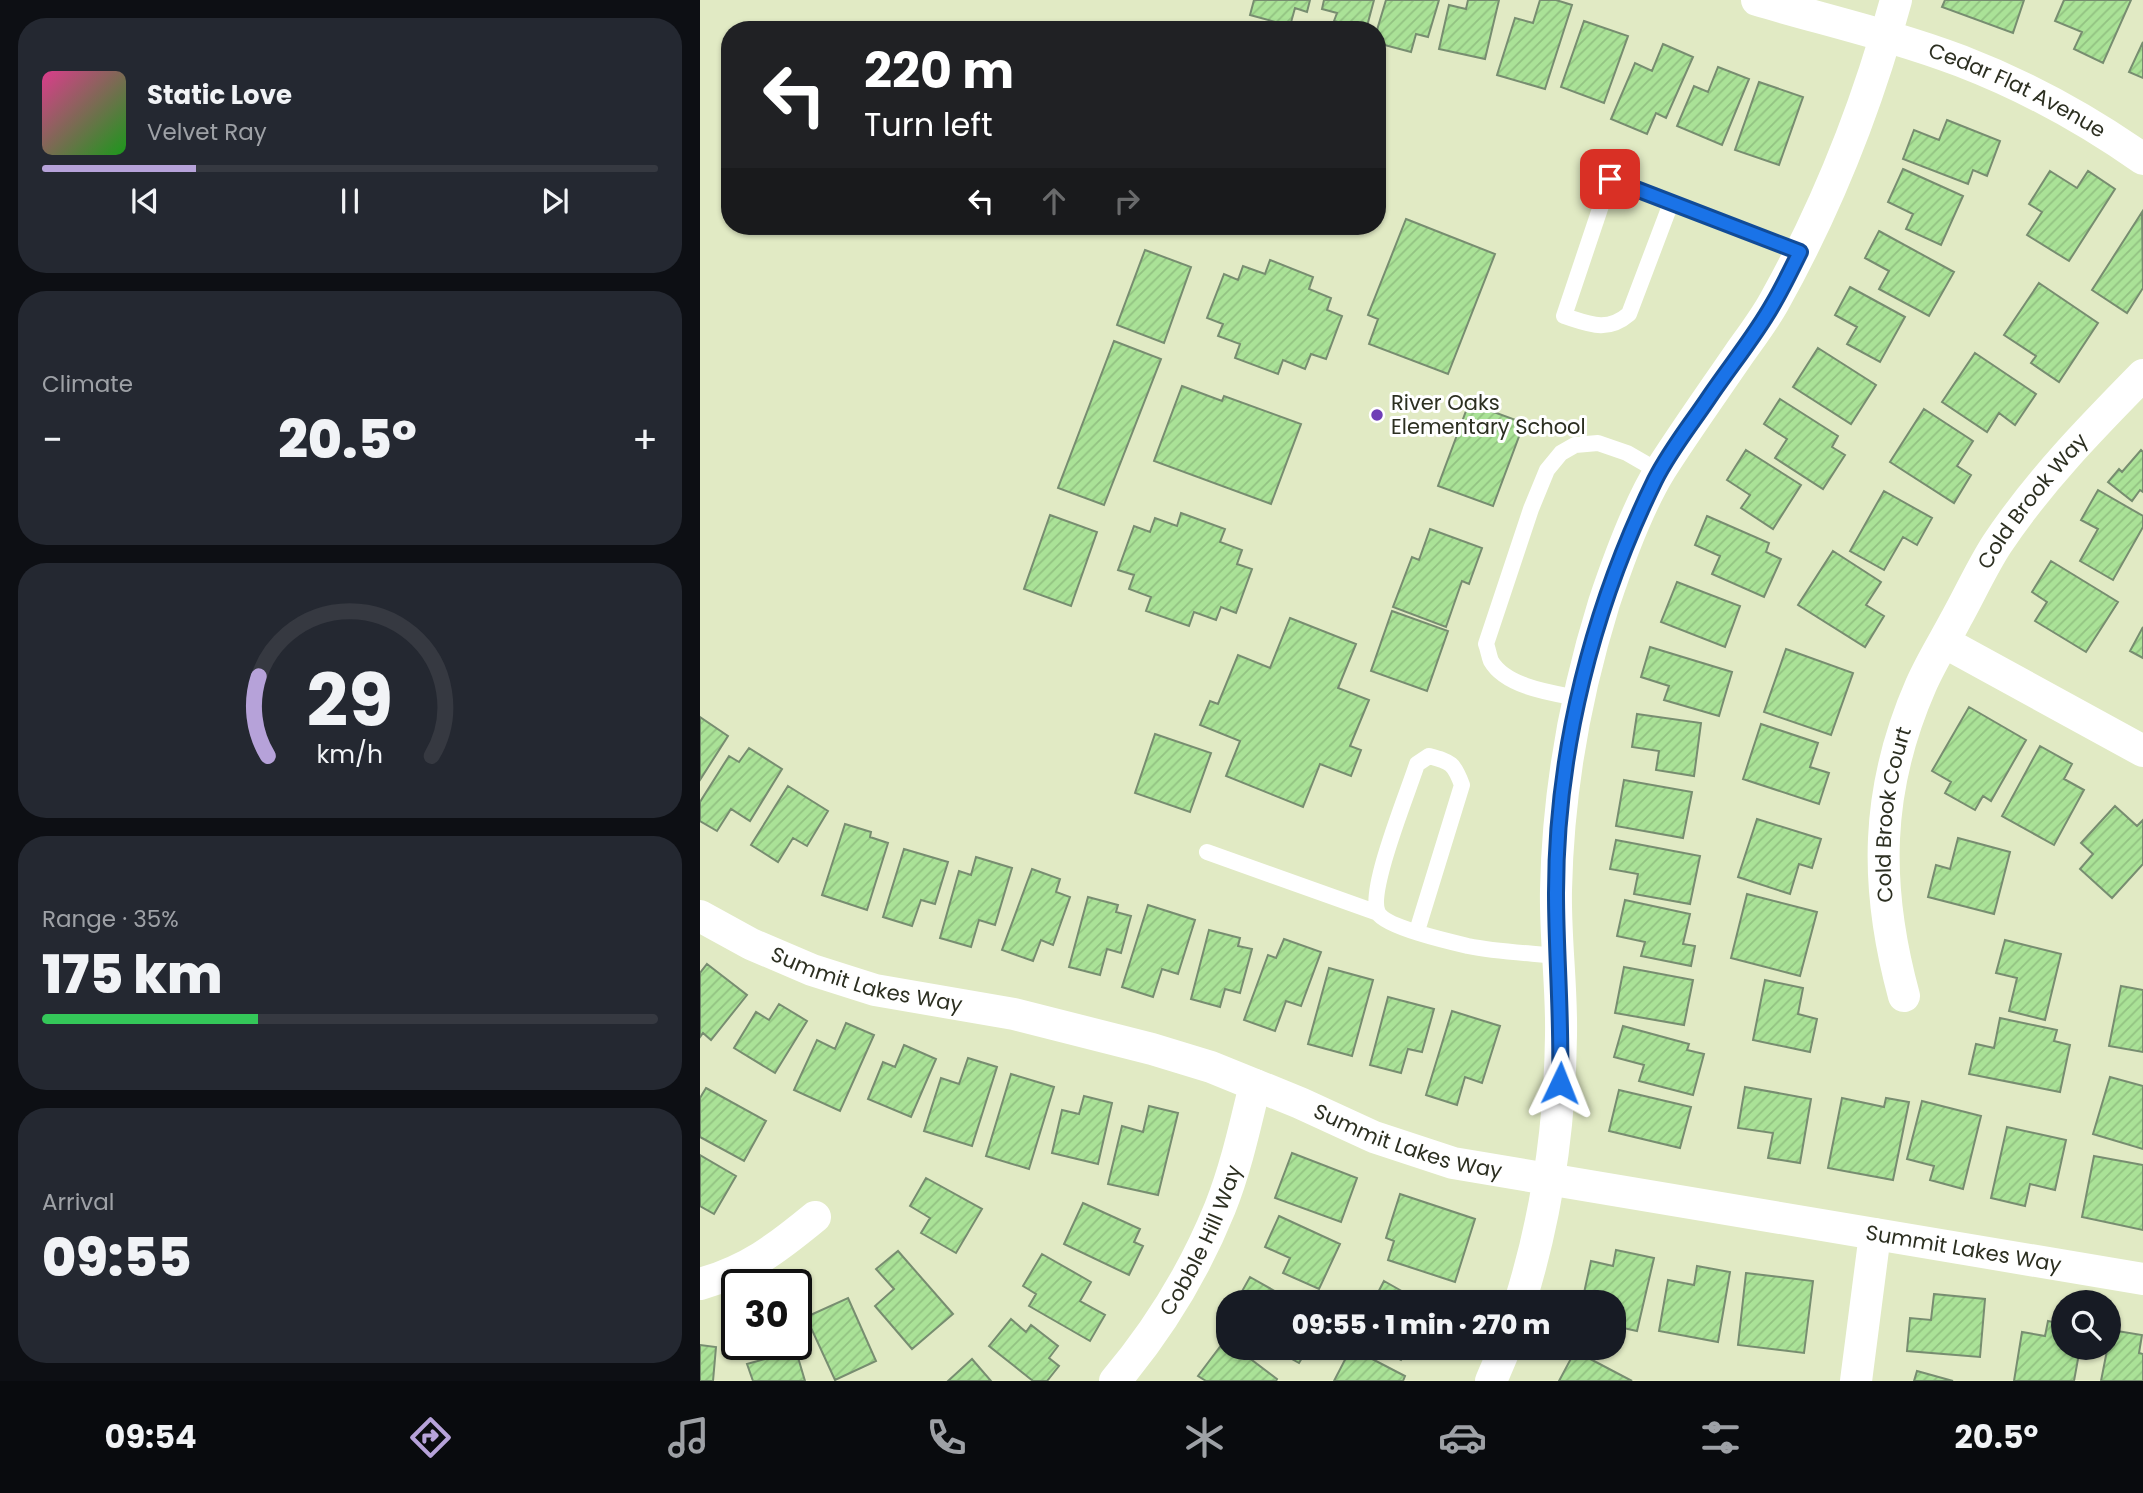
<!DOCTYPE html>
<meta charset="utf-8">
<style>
body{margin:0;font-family:Poppins,sans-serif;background:#242831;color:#f1f3f6;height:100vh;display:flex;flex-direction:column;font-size:26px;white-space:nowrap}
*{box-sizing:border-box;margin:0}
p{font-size:23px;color:#9ea1a6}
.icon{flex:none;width:38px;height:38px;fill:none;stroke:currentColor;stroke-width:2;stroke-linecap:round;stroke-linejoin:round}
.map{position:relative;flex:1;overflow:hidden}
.side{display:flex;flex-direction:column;gap:18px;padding:18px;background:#0d0f14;width:700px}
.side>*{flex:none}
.hud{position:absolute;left:21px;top:21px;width:665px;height:214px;border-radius:28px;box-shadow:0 2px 5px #0004;background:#202124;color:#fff;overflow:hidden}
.fabs{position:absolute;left:1351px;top:1290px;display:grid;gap:14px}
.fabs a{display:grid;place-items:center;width:70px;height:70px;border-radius:50%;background:#171b24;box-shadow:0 2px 5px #0004;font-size:35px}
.speed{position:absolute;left:21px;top:1269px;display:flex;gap:14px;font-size:35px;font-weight:700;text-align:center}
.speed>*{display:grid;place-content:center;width:91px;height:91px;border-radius:50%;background:#171b24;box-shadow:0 2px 5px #0004;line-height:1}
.speed .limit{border:4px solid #111;border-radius:10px;background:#fff;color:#111}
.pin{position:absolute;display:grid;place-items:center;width:60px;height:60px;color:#fff;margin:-30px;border-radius:14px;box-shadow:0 4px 10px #0006}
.me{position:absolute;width:77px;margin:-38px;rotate:2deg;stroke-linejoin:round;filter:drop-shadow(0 0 5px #0008)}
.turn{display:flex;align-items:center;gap:24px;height:147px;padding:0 28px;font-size:32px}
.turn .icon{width:91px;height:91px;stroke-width:2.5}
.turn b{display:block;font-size:49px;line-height:60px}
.lanes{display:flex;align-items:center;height:66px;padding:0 28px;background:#0003;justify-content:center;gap:35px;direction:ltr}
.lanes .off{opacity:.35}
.big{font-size:52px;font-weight:800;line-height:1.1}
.side .card{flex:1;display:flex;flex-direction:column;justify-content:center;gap:10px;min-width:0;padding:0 24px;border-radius:28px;background:#242831}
.side .dial{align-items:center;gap:0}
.dial svg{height:182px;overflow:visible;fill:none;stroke:#363941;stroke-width:7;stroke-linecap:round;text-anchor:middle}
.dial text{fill:#f1f3f6;stroke:none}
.song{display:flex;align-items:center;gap:21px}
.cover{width:84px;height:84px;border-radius:10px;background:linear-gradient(135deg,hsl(330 70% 55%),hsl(120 70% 35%))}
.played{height:7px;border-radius:4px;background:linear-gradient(90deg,#b6a2d9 25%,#363941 25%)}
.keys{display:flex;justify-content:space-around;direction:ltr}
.heat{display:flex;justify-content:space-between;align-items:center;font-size:38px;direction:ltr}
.charge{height:10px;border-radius:5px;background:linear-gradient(90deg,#34c759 35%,#363941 0)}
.trip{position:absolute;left:516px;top:1290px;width:410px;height:70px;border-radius:28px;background:#171b24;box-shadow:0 2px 5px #0004;font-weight:800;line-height:70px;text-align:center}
.menu{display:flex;height:112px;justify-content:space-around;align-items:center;background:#090b0e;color:#9ea1a6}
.menu .icon{width:49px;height:49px}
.menu .active{color:#b6a2d9}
.menu b{font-size:32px;color:#f1f3f6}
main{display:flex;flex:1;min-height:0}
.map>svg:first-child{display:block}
</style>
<main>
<section class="side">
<div class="card">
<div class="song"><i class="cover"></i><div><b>Static Love</b><p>Velvet Ray</p></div></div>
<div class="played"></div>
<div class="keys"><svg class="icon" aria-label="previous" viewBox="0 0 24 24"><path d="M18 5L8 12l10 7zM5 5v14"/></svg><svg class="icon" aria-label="pause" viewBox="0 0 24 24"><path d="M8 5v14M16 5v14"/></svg><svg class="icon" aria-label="next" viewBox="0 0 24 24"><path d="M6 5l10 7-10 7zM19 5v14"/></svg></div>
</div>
<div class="card"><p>Climate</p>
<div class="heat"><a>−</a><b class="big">20.5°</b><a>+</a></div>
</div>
<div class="card dial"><svg viewBox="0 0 100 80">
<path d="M14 69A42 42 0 1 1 86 69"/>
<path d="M14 69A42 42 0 0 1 10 34" stroke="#b6a2d9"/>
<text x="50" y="56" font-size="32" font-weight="700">29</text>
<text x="50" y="72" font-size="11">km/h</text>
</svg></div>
<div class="card"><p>Range · 35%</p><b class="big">175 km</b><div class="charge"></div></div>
<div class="card"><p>Arrival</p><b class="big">09:55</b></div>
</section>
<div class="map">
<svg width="1443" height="1381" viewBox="0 0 1443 1381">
<defs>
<pattern id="building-hatch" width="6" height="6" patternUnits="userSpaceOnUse" patternTransform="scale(1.75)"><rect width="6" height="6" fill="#aae297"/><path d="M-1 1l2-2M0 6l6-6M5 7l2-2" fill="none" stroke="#92c282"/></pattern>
</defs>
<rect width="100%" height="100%" fill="#e1eac4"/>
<path fill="url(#building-hatch)" stroke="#778d70" stroke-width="2" d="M554 0H610L607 12 595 8 590 26 550 15Z
M624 0H674L666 30 634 21 637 13 622 9Z
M686 0H739L728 37 716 34 711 52 677 43V30Z
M768 0H799L785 59 739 49 749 5 766 9Z
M840 0H856L872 5 845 89 797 75 815 18 833 23Z
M1245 0H1324L1313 33 1242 7Z
M1364 0H1431L1403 63 1374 49 1382 32 1355 21Z
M884 21 928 36 904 103 861 87Z
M1443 42V78L1429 72Z
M963 44 993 57 966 118 956 113 947 134 911 119 935 63 952 71Z
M1018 67 1049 79 1022 145 977 126 994 86 1008 92Z
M1059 82 1103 97 1079 165 1035 150Z
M1247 120 1300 141 1287 176 1273 170 1268 184 1203 159 1214 130 1239 140Z
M1203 169 1263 196 1241 245 1206 229 1213 214 1188 202Z
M1350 171 1377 188 1388 171 1415 189 1369 261 1327 235 1342 212 1329 204Z
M1442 212 1443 288 1427 313 1392 290Z
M706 219 795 254 748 374 669 344 678 319 668 315Z
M1179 231 1254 272 1229 316 1179 289 1189 271 1165 258Z
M445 250 491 267 464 343 417 325Z
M570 260 613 277 609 289 631 298 627 310 642 316 626 359 611 354 605 369 583 360 578 374 535 358 540 344 518 336 523 324 507 318 524 274 538 280 543 266 565 274Z
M1339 283 1398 323 1359 382 1331 363 1336 356 1304 335Z
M1150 287 1205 317 1180 362 1147 344 1157 327 1135 315Z
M414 341 461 359 404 505 358 488Z
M1118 348 1176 385 1151 424 1093 387Z
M1275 353 1336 394 1315 425 1299 413 1287 432 1242 402Z
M482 386 522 401 524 396 601 424 571 504 454 461Z
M1080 399 1138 436 1132 447 1145 455 1123 489 1075 458 1087 439 1064 424Z
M769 403 824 423 793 506 738 486Z
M1224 409 1273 441 1257 466 1271 475 1254 503 1190 462Z
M1046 450 1101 485 1073 529 1041 508 1050 495 1027 480Z
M1441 450 1443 452V492L1440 490 1432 501 1408 482 1419 469 1422 472Z
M1398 490 1443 516V527L1413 580 1380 561 1398 529 1381 520Z
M1184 491 1232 518 1217 545 1203 537 1184 570 1150 551Z
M481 513 525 529 520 542 542 550 537 564 552 569 536 613 521 607 516 620 494 612 489 626 446 611 451 597 429 589 434 575 418 570 434 526 450 532 455 518 477 526Z
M350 515 397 532 371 606 324 589Z
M1007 516 1069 543 1066 552 1081 559 1064 597 1012 574 1020 556 995 545Z
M730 529 782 548 769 584 762 581 746 627 693 607 712 557 719 560Z
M1133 551 1181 582 1166 605 1184 616 1165 647 1098 605Z
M1351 561 1418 602 1386 652 1335 621 1347 602 1332 592Z
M977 582 1040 606 1025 647 961 622Z
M692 611 748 631 727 691 671 671Z
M590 618 656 644 638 688 669 700 650 746 661 750 651 776 620 764 603 807 526 776 540 741 500 725 510 701 518 704 538 655 570 668Z
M1443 627V658L1430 651Z
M950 647 1032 672 1019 716 964 700 969 686 941 677Z
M1086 649 1153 673 1131 735 1064 712Z
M1269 707 1326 740 1291 801 1283 796 1275 810 1245 793 1251 782 1232 771Z
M937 714 1001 723 994 776 956 770 959 751 932 747Z
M0 717 28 736 0 780Z
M1061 724 1118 743 1110 767 1129 773 1119 804 1043 779Z
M455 734 511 753 490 812 435 793Z
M1340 746 1372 764 1364 779 1384 790 1354 845 1302 816Z
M49 748 82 769 50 821 31 809 17 831 0 821V802L29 756 39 762Z
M924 780 992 792 983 838 916 826Z
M88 786 128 811 107 846 93 838 78 862 51 845Z
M1415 806 1437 826 1443 820V864L1412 898 1380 869 1393 854 1381 843Z
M1057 819 1121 839 1112 868 1099 864 1090 894 1038 877Z
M145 824 171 832 170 837 188 843 167 910 122 895Z
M1258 838 1310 852 1294 914 1228 897 1236 865 1250 869Z
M916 840 1000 856 990 904 934 894 938 874 910 869Z
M204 849 248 862 235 904 221 900 212 926 183 917Z
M276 857 312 868 295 925 279 920 271 947 240 938 259 871 271 875Z
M332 869 360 879 356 892 370 897 353 945 341 940 333 961 302 950Z
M1047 894 1117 912 1100 976 1031 958Z
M388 897 418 905 416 912 431 916 421 953 407 949 400 975 369 967Z
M925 900 990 914 983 944 995 946 991 966 941 956 945 942 917 936Z
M448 905 495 920 478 974 462 969 453 997 422 987Z
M509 930 540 938 538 946 552 949 540 993 525 989 520 1007 491 999Z
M584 939 621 952 601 1006 586 1001 575 1031 544 1020 568 955 576 958Z
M1305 940 1361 954 1345 1020 1309 1011 1317 978 1296 973Z
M7 964 47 995 11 1040 3 1033 0 1037V973Z
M924 967 993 980 984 1025 915 1013Z
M629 968 673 980 652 1056 608 1044Z
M1065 980 1103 988 1098 1014 1117 1019 1110 1052 1053 1040Z
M1421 986 1443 990V1052L1409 1046Z
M688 997 734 1009 722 1052 708 1049 701 1073 670 1065Z
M79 1004 107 1021 75 1073 34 1048 56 1012 69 1020Z
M752 1011 800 1026 782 1083 765 1077 757 1105 726 1095Z
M1300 1018 1357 1030 1354 1041 1370 1045 1360 1092 1269 1074 1276 1044 1294 1048Z
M146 1023 174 1035 140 1111 94 1090 117 1040 135 1049Z
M923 1026 989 1044 987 1050 1004 1054 993 1095 939 1081 944 1065 914 1057Z
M204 1045 236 1059 211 1117 168 1099 183 1062 195 1067Z
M268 1058 297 1067 272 1146 224 1131 241 1078 259 1084Z
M311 1074 354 1087 329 1169 286 1156Z
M1410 1077 1443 1086V1149L1393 1134Z
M1045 1087 1111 1099 1100 1163 1068 1158 1073 1133 1038 1128Z
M6 1088 66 1121 44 1161 0 1137V1098Z
M919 1090 991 1107 980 1148 909 1131Z
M384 1096 412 1103 398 1164 352 1153 362 1110 379 1114Z
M1142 1098 1184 1107 1186 1098 1209 1102 1193 1180 1128 1168Z
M1222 1101 1281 1116 1263 1189 1230 1180 1234 1166 1207 1159Z
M449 1106 478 1113 458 1195 408 1184 422 1126 443 1132Z
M1307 1127 1366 1140 1355 1190 1330 1184 1325 1206 1291 1198Z
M592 1153 657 1178 641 1222 575 1198Z
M0 1155 36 1176 14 1214 0 1206Z
M1394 1156 1443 1165V1230L1382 1217Z
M226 1178 282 1209 256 1253 221 1233 230 1218 210 1206Z
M700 1194 775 1219 755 1282 688 1260 694 1241 686 1238Z
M383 1203 440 1229 434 1242 443 1246 429 1275 364 1244Z
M579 1216 640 1244 619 1289 583 1273 590 1258 565 1247Z
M916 1250 954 1258 937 1331 914 1326V1302H882L891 1261 913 1266Z
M198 1251 253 1314 212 1349 175 1306 194 1289 176 1269Z
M342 1254 391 1282 380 1301 405 1315 390 1341 329 1306 336 1294 323 1286Z
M997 1266 1030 1272 1018 1342 959 1331 968 1280 994 1285Z
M1046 1273 1113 1281 1104 1353 1038 1345Z
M550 1277 594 1302H536Z
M684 1281 721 1302H673Z
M1234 1294 1285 1299 1280 1357 1207 1351 1210 1318 1231 1320Z
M148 1298 176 1361 135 1380 106 1317Z
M311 1319 326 1332 331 1325 358 1346 349 1358 359 1366 347 1381H333L289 1346Z
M1348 1321 1363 1324V1348H1380L1374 1381H1314L1322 1332 1345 1336Z
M1411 1330 1442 1335 1439 1353 1443 1354V1381H1401Z
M525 1340 528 1342V1348H536L577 1379 576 1381H506L498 1376Z
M60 1344H94L105 1381H53L47 1364 65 1359Z
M0 1345 16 1347 13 1381H0Z
M572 1348H608L599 1363Z
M651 1348 705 1376 703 1381H634Z
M679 1348H709L701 1360Z
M875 1351 932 1381H859Z
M272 1359 291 1381H248Z
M1217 1371 1253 1381H1214Z"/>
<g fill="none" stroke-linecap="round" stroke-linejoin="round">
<path stroke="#fff" stroke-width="16" d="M971 203 929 314C907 333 889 324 864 316L910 179 1099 252
M878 698C852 693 806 687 791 661 789 656 788 649 786 644L831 509 847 470 861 453 875 445 898 443 927 453 960 472
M507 852 678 913
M717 931 762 785C754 763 751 762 729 756L717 764C709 790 667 891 678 913 686 927 751 942 768 946 797 952 829 953 859 956"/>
<g stroke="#fff" stroke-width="32">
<path id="s1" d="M1057 0C1125 20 1195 36 1261 61 1326 86 1386 119 1443 159"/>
<path d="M1244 642 1443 751"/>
<path id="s2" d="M0 916 51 944 112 970 175 990 314 1014 452 1049 511 1067 600 1103 674 1137 753 1163 1443 1279"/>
<path id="s3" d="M1204 996C1174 886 1175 790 1221 685 1231 662 1245 640 1256 619 1270 594 1282 567 1297 544 1339 481 1390 429 1443 375"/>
<path d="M0 1284C49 1270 76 1249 115 1217"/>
<path d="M820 1302C847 1215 860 1126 861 1035 862 987 855 938 856 890 858 792 875 696 904 603 918 561 938 506 961 469 986 430 1013 392 1039 354 1051 337 1064 320 1074 302 1126 209 1168 103 1196 0"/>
<path id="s4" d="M415 1381C459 1329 494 1272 520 1208 536 1168 545 1126 555 1085"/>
<path d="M791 1381 805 1348"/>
<path d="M1156 1381 1175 1234"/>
</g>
</g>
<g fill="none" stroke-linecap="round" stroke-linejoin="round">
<g stroke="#114b97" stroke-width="18">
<path id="route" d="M860 1083C862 1019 856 956 856 893 856 750 893 607 955 480 970 450 992 423 1010 396 1031 365 1055 336 1073 304 1083 287 1091 270 1100 252L910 179"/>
</g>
<use href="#route" stroke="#1a73e8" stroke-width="12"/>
</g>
<circle fill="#6f3eb6" stroke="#fff" stroke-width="2.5" cx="677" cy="415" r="7"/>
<g text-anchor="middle" stroke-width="6" stroke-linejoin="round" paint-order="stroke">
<g font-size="21" fill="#2c2f21" stroke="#fff">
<text dy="7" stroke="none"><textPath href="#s1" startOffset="276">Cedar Flat Avenue</textPath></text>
<text dy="7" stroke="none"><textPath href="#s3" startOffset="534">Cold Brook Way</textPath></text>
<text dy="7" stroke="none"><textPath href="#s3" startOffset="184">Cold Brook Court</textPath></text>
<text dy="7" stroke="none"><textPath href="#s2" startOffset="180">Summit Lakes Way</textPath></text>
<text dy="7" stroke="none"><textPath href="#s2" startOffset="747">Summit Lakes Way</textPath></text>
<text dy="7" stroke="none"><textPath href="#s4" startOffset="166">Cobble Hill Way</textPath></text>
<text dy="7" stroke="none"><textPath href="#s2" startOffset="1314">Summit Lakes Way</textPath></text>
</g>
<g font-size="21" fill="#2c2f21" stroke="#fff" text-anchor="start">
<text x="691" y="410">River Oaks<tspan x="691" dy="24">Elementary School</tspan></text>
</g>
</g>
</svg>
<div class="fabs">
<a><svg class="icon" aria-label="search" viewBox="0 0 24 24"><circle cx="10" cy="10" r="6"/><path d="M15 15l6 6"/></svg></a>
</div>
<div class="speed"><div class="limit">30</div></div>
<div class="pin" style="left:910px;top:179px;background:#d93025"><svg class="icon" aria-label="arrive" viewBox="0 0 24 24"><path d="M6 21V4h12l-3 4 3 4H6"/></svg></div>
<svg class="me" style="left:860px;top:1083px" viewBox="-20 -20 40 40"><path d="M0-17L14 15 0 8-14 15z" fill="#1a73e8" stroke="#fff" stroke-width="4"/></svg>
<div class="trip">09:55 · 1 min · 270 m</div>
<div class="hud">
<div class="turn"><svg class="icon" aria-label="left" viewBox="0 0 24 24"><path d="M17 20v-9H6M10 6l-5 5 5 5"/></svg><div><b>220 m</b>Turn left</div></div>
<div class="lanes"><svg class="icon" aria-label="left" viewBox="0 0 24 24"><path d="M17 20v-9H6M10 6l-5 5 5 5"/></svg><svg class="icon off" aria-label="ahead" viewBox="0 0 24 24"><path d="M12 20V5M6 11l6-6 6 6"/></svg><svg class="icon off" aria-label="right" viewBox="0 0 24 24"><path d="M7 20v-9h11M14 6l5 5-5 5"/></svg></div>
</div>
</div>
</main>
<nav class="menu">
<b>09:54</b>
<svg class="icon active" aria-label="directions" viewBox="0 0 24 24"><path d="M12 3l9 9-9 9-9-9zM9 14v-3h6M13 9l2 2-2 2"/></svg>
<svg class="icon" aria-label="music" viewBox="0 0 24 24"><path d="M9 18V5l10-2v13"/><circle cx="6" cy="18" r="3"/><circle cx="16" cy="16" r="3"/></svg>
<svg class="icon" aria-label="phone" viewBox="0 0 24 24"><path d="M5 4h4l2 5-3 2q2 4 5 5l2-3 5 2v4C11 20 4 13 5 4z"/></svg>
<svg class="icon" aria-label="climate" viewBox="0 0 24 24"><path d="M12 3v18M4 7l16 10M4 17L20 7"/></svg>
<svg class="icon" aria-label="car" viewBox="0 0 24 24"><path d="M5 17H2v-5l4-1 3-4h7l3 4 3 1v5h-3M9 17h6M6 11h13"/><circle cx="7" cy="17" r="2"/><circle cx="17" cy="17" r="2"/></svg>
<svg class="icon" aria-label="filters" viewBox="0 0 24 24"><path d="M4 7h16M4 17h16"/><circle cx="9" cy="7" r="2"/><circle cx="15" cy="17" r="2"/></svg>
<b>20.5°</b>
</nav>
